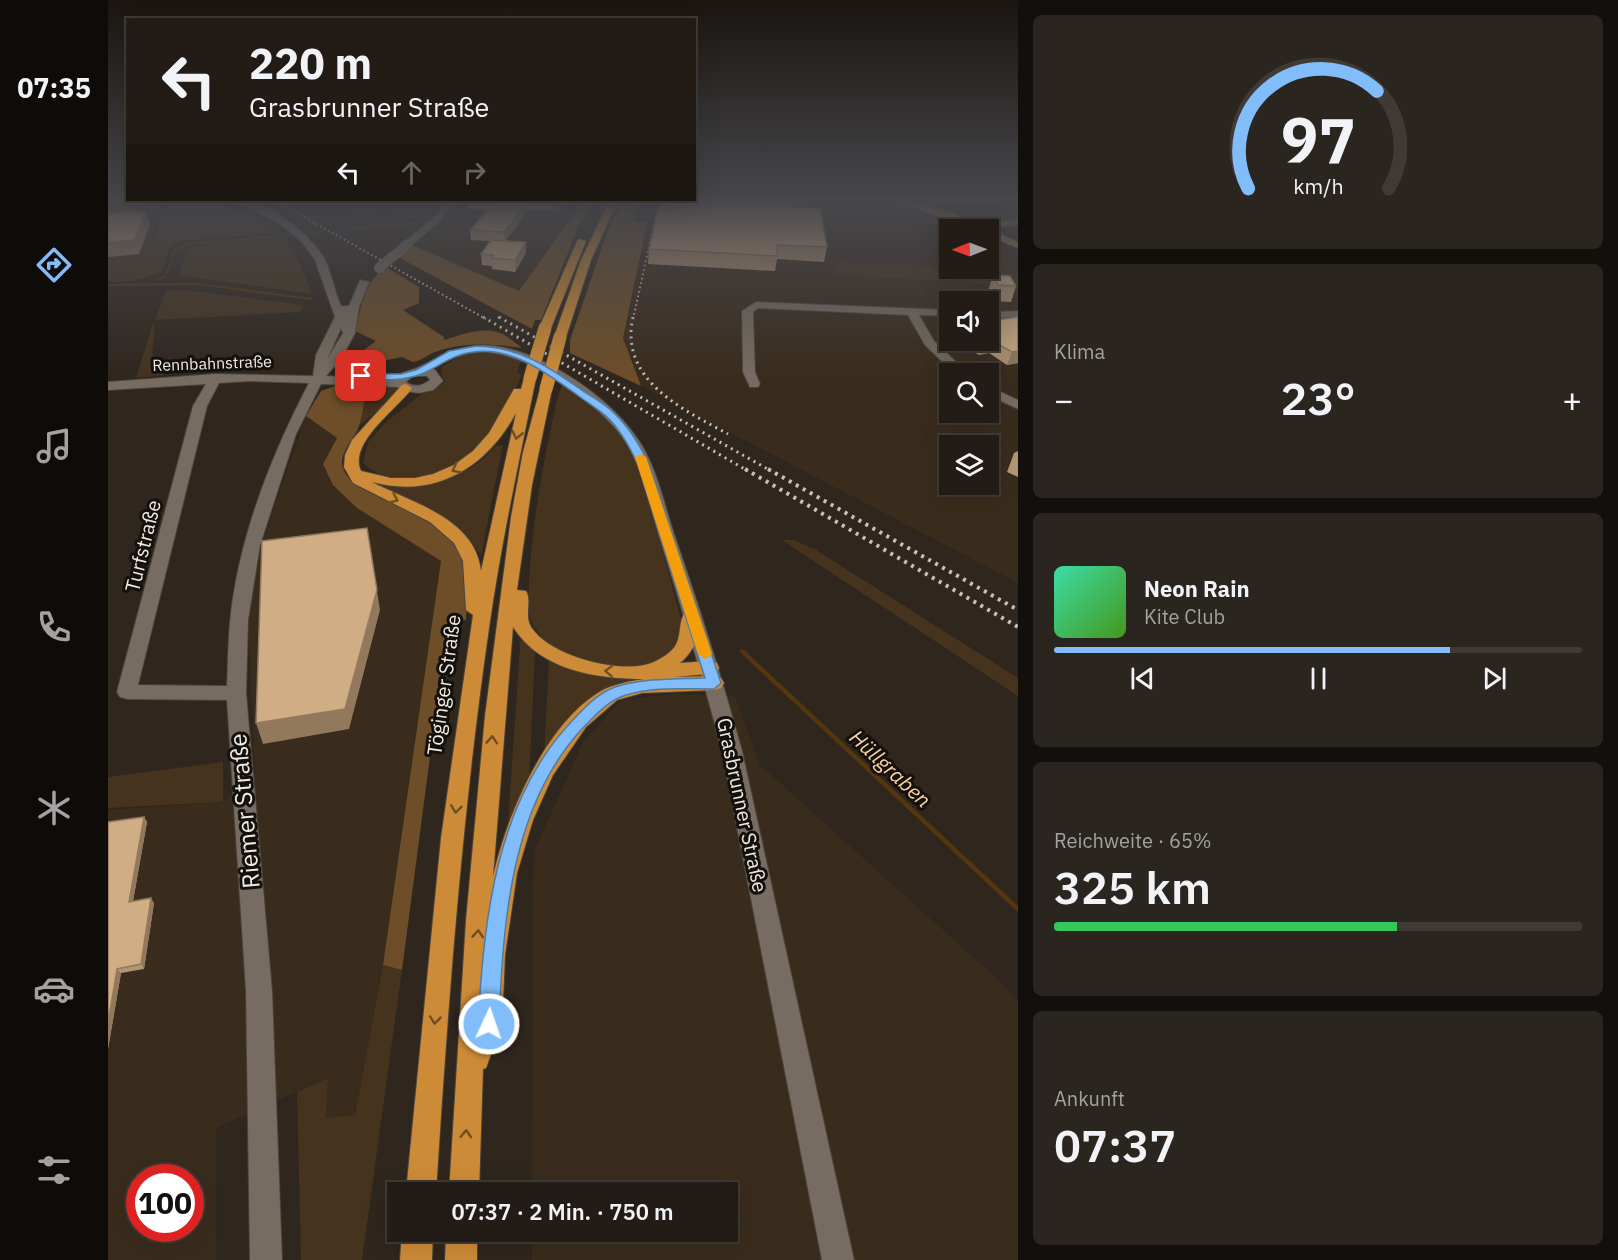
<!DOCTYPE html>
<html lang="de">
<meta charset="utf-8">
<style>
body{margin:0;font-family:"IBM Plex Sans",sans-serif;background:#2b251f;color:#f1f3f6;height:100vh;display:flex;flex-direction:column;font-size:22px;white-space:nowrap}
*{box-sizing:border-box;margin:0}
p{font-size:20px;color:#a3a1a1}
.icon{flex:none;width:33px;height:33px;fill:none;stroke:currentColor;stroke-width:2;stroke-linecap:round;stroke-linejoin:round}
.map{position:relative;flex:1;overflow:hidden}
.side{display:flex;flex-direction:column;gap:15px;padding:15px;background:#130f0c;width:600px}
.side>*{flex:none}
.guide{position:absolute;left:18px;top:18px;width:570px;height:183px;border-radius:0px;box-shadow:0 6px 24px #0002,0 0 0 2px #403a35;background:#231c16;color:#f1f3f6;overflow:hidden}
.needle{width:39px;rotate:269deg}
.buttons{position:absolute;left:831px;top:219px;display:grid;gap:12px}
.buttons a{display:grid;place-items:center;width:60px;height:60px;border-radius:0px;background:#231c16;box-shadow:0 6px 24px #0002,0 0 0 2px #403a35;font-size:30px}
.speed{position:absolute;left:18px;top:1164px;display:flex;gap:12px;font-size:30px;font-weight:700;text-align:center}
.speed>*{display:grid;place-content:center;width:78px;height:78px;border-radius:50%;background:#231c16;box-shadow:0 6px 24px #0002,0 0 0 2px #403a35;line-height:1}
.speed .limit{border:9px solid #d22;background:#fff;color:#111}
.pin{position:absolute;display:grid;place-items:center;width:51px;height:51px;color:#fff;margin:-26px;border-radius:12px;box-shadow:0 3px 9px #0006}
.me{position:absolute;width:66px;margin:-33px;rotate:3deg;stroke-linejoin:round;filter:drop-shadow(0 0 4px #0008)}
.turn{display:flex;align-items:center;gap:21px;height:126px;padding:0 24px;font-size:27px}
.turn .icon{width:78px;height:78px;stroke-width:2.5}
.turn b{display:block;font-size:42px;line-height:51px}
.lanes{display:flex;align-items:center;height:57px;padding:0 24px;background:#0003;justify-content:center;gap:30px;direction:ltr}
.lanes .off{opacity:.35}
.big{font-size:45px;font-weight:600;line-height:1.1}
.side .card{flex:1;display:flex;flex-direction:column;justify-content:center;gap:9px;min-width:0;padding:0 21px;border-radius:9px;background:#2b251f}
.side .dial{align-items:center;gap:0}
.dial svg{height:156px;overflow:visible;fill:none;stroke:#403a35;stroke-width:7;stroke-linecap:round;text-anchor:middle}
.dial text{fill:#f1f3f6;stroke:none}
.song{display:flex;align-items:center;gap:18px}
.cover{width:72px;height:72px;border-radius:9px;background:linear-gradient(135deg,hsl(160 70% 55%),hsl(100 70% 35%))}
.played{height:6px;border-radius:3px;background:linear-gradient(90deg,#80bdfa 75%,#403a35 75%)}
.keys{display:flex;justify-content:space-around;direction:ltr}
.heat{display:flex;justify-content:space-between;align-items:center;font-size:33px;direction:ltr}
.charge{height:9px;border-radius:4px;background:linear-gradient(90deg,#34c759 65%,#403a35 0)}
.trip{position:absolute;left:279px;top:1182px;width:351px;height:60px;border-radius:0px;background:#231c16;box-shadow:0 6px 24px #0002,0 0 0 2px #403a35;font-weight:600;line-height:60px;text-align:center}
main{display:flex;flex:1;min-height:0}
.tab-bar{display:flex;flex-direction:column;width:108px;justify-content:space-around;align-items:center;background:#0e0b09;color:#a3a1a1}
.tab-bar .icon{width:42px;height:42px}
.tab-bar .active{color:#80bdfa}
.tab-bar b{font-size:27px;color:#f1f3f6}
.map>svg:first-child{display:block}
</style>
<main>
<nav class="tab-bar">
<b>07:35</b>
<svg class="icon active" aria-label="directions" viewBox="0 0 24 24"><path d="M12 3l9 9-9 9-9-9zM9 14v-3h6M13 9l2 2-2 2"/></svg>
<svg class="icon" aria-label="music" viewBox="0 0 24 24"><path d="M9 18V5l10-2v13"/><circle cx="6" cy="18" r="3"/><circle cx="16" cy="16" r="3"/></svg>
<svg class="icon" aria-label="phone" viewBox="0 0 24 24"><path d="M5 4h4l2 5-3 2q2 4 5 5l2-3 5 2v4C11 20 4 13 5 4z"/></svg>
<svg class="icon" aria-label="climate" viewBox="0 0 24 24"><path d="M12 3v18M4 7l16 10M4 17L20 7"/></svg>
<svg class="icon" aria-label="car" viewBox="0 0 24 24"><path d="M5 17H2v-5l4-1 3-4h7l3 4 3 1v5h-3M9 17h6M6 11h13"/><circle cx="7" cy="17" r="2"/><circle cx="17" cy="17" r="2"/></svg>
<svg class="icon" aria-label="filters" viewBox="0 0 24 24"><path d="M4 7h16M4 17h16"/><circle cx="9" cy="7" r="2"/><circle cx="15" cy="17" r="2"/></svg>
</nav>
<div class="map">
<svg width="910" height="1260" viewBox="0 0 910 1260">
<rect width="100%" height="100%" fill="#2f261d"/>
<path fill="#392c1d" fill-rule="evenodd" d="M250 202H274L259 224 235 221Z
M293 202H331L324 217 283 218Z
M348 202H474L411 292 306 246 331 224Z
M531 202H773L826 215 861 229 842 230V268H880L881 239 910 253V583L533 386 515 338 539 223 525 220ZM842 302H880V340H842ZM842 374H880V412H842ZM842 446H880V484H842Z
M811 202H910V240L877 225Z
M198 416 229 438 215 464 249 508 333 561 275 965 247 1115 218 1119 219 1078 108 1128V1260H0V810L115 802 147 774 140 620 153 547ZM32 1178H82V1228H32Z
M563 694 627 696 652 765 886 976 910 1001V1260H424V1232H620V1192H424L426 851 476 740 514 700Z"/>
<path fill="#45331e" d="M0 202H51L40 251 60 202H105L138 214 171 233 73 241 63 245 54 272 24 281 0 282Z
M322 220 318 224 249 231 240 227Z
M174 238C190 255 196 272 203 294L71 275 79 250 84 246Z
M731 261 910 271V285L724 275Z
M77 290 195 305 192 312 47 320 58 291Z
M45 323 47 330 44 353 56 375 28 378Z
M377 352 397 354 413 360 409 372 414 374C405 396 390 431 373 448 368 453 359 457 353 460 322 480 285 491 255 463L260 442 277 423 316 392 332 386 337 382 333 373 334 367 355 354Z
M233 383 286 386 291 389 290 394 251 426 258 390 227 386Z
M454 385 489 408 515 432 530 463 577 633C572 644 566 654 554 659 514 677 433 662 421 614 418 605 421 592 421 583 423 536 431 488 440 442 444 423 447 403 454 385Z
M395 445 373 556C346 512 304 501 259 482L262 480C306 491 357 484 387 446Z
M674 540H686L708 550 910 678V696Z
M413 632 427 650 421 787 398 852Z
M441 659C471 675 489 679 523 679V682L436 755Z
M115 762V802L0 808V777Z
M275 965 294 970 254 1260H193L189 1092 220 1078 218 1118 247 1115Z"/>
<path fill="#6d4e29" d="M474 202H486L470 228 433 320H427L424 329 290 257 306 246 411 291Z
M531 202 525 220 539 223 515 338 533 386 462 353V340L501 227 515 203Z
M278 267 311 287V303L295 310 336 337V340C352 335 372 327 389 332 398 334 407 343 414 348 386 344 358 342 330 351 321 353 314 361 305 362L294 357 264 363 244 359 268 341 247 331C254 306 255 282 278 267Z
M227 386 258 390C256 401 255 414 251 426 247 438 234 449 234 463 236 502 348 508 359 560 363 579 359 601 358 620H340L294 970 275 965 333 561 249 508 225 485 215 464 229 438 198 416 213 391Z"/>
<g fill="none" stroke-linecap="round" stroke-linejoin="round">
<path stroke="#54360f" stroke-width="2" d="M415 215 429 214
M340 221 378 217
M243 229 320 222
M205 233 215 232
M52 279 58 276 67 250 79 244 175 236
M0 285 90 284 203 299"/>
<path stroke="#54360f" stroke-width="4" d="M634 651 652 668"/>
<path stroke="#54360f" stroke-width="4.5" d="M651 667 910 909"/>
<g stroke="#4b443c" stroke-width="2">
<path id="minor" d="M130 202C158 199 202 234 216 258 224 273 226 291 233 306H241L252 280 261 282 251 307 247 333 233 359 218 376 286 379C293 371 300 372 309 368 336 356 356 342 386 346 436 352 504 399 531 441 549 468 556 504 566 534 591 606 614 678 634 751L746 1260H714L614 751C596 681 575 613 554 545 544 515 538 482 525 454 505 411 422 352 375 352 356 351 339 360 324 369L327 370 335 381 325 390 311 393 296 391 289 387 213 384 188 434 152 545 140 620 138 693 164 991 174 1260H142L138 991 119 700 19 699 12 697 9 692 85 406 98 384 0 390V382L107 374 205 376 208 355 227 317 207 260 194 242 175 226ZM233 328 235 333 219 360ZM304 376H319L322 380C314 386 307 388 298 382ZM142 381 201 383C163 456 130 539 122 622 120 643 120 665 119 686L30 685 99 406 111 383Z
M339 202H347L333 220 303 246H297V242L327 216Z
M910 219V225L873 230 866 227 871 224Z
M648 302 842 310V316L811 315 826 341 861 374H847L817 345 800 315 650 308 645 312 647 372 652 384 650 387H642L635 372 634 311Z
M910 311V317L880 318V312Z
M880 386 910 400V409L880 395Z"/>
</g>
<g stroke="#4b443c" stroke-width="2">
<path id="major" d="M791 202C826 199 878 228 910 242V248L880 236V230H867Z"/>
</g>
<g stroke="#4b443c" stroke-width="2">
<path id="highway" d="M501 202H509L483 260 458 337 456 339H448L446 337 473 260Z
M470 239 478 241 443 328 437 331 433 330 431 328Z
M422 374 428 378C411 461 393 544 381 628 354 815 340 1003 328 1192H298L333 838 365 615 358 610 355 561 346 543 322 522 245 483 236 467 237 455 244 440 294 385 298 384 304 388 302 391C287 410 240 444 253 471L283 478H307L325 474 346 465 365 451 381 433 406 389H413L416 378ZM408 413 373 571C367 518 304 503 264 482 327 499 378 468 408 413Z
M438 385 444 389 424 485 409 590 418 591C424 601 416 615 423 627 441 655 505 672 536 665 544 664 557 657 564 650 575 639 569 624 577 612H589C598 628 585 653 572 663L602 661 609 663 611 668 609 673 567 677 606 676 613 678 616 683 613 688 606 690 534 693 509 700 478 727 445 775 425 820 409 873 397 955 394 1024 378 1068 375 1069 371 1192H341L358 920 377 716 403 517 415 452 432 389ZM405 627C433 671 489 679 537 679 522 681 506 684 493 691 437 724 398 817 385 877Z
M294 1232H325L324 1260H292Z
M338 1232H369V1260H337Z"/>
</g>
<use href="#minor" fill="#766c61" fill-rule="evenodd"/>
<use href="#major" fill="#aa7f48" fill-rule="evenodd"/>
<use href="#highway" fill="#cd8b37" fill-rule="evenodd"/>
<path stroke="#c7c1ba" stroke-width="2" stroke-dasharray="1.5 3" stroke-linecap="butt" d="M169 202 378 319
M390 317 393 319
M525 319 551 202"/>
<path stroke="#c7c1ba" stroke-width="3" stroke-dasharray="2 4.5" stroke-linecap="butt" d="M375 317 640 471
M391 317 663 471
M525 317C511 380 574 409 620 434"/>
<path stroke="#c7c1ba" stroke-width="4" stroke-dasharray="3 5" stroke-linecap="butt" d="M637 469 910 627
M660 469 910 610"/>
<g stroke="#4b443c" stroke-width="10" stroke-linecap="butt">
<path id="minor-bridge" d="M271 268 300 244"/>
</g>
<g stroke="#4b443c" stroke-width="14" stroke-linecap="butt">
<path id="highway-bridge" d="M422 378 437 328
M438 389 452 337"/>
</g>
<use href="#minor-bridge" stroke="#766c61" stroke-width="10"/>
<use href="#highway-bridge" stroke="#cd8b37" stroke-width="13"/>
</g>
<path fill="#b49573" d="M360 202H454L449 211 421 210 397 241 418 242V253L407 272 384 269V266L374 265 373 254 382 241 363 240 362 230 379 210 360 209Z
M684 208 719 247 716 262 669 259 667 271 540 264 541 249Z
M885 275 908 286 903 302 885 301 880 291Z
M910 317V363L899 365 881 353 871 355 848 340H880L888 320Z
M910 451V477L899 472 906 453Z
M36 817 39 822 25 901 46 903 36 969 13 973 0 1049V822Z"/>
<path fill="#92795e" d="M420 202H421V210L396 242V232Z
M449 202H454L449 211Z
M38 211 42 225 31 254 0 257V242Z
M418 242V253L407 272V260Z
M885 341 881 353 871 355 875 342Z
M910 351V363L899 365 904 352Z
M259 528 272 610 241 729 155 744 148 723Z
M36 817 39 822 24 907 21 902Z
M43 898 46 903 36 969 33 964Z
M9 969 13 973 0 1049V1024Z"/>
<path fill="#d1ad86" stroke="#92795e" stroke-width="1.5" d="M386 202H420L396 232 362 230Z
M552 202H683L684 208 712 209 719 247 669 245V256L541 249Z
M38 211 27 240 0 242V213Z
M383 240 418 242 407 260 384 258 386 255 373 254Z
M885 275 902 276 908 286 890 285Z
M882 317 888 320 910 317V351L904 352 885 341 875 342 872 340H880V318Z
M259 528 269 590 237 709 148 723 154 541Z
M36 817 21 902 43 898 33 964 9 969 0 1024V822Z"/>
<defs><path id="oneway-chevron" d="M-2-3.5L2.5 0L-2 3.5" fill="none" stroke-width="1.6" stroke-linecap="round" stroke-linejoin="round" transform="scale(1.5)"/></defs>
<g stroke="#704e22">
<use href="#oneway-chevron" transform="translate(409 435) rotate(103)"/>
<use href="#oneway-chevron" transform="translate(348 469) rotate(153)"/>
<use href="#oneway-chevron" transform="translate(286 499) rotate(25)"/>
<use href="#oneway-chevron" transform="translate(501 671) rotate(-178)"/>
<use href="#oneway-chevron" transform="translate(384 740) rotate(-86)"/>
<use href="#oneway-chevron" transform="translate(348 809) rotate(97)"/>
<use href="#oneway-chevron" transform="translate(370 934) rotate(-86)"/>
<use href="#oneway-chevron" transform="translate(327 1020) rotate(96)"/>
<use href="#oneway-chevron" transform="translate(358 1134) rotate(-88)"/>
</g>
<linearGradient id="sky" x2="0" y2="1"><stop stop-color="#1a1510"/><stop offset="0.53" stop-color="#47474c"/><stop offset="1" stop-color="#47474c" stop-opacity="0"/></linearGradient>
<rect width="910" height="378" fill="url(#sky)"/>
<path fill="#80bdfa" stroke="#537ba2" stroke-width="1.5" d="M368 346C411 347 440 366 475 391 485 397 497 404 505 412 521 427 532 445 541 465L613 683 606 689C576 689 543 686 515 696 498 702 485 718 473 730 402 808 395 924 391 1024L388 1031 381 1034 373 1031 370 1024C376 918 388 801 464 721 476 708 490 693 507 687 535 678 567 679 597 678L530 465C522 447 512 429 498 416 490 409 480 403 472 397 441 375 405 346 365 352 346 354 333 365 316 373 295 382 274 380 253 379L248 376 253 374H293L308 370 341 351Z"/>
<path fill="#f59e0b" d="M533 454 538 457 604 654 602 657 597 659 590 654 527 457Z"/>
<g text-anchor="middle" stroke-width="6" stroke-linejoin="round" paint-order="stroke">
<g font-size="16" fill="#f0eae4" stroke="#14100c">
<text transform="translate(104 363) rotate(-2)" y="6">Rennbahnstraße</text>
</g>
<g font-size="20" fill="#f0eae4" stroke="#14100c">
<text transform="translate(35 546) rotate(-76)" y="7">Turfstraße</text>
<text transform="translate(336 685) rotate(-82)" y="7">Töginger Straße</text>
<text transform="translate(634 805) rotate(78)" y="7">Grasbrunner Straße</text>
</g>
<g font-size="21" font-style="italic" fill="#fcd1a2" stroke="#14100c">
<text transform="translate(782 769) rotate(43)" y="7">Hüllgraben</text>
</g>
<g font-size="24" fill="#f0eae4" stroke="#14100c">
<text transform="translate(137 811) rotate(-95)" y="8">Riemer Straße</text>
</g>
</g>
</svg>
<div class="buttons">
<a><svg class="needle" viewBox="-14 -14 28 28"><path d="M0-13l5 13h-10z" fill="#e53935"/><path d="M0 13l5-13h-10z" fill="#a3a1a1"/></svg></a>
<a><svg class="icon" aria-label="sound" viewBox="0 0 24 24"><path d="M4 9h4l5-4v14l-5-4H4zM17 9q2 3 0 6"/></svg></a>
<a><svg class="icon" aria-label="search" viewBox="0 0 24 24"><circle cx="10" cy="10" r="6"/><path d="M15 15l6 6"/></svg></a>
<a><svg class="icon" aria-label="layers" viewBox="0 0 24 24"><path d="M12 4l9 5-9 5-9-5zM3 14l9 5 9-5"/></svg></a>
</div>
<div class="speed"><div class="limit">100</div></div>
<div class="pin" style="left:253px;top:376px;background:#d93025"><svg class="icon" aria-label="arrive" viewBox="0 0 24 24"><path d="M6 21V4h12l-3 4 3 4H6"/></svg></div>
<svg class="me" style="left:381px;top:1024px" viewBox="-20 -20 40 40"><circle r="17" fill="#80bdfa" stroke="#fff" stroke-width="3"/><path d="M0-11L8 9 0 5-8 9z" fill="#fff"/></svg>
<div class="trip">07:37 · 2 Min. · 750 m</div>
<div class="guide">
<div class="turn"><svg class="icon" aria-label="left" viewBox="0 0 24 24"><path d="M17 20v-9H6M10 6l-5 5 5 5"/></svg><div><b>220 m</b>Grasbrunner Straße</div></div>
<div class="lanes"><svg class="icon" aria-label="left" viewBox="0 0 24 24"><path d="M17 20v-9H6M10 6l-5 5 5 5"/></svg><svg class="icon off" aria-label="ahead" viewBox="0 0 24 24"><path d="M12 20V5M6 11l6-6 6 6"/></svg><svg class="icon off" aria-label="right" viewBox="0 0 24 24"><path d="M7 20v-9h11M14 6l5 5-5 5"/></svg></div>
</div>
</div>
<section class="side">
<div class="card dial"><svg viewBox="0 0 100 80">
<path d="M14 69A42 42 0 1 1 86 69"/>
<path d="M14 69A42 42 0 0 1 80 19" stroke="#80bdfa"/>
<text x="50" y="56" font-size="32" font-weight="700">97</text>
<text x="50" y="72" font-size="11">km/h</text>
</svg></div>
<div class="card"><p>Klima</p>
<div class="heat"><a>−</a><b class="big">23°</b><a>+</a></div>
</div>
<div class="card">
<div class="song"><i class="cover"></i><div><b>Neon Rain</b><p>Kite Club</p></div></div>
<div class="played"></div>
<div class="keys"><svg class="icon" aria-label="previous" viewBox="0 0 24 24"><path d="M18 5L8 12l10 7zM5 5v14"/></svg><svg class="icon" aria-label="pause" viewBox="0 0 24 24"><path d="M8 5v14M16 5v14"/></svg><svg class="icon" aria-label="next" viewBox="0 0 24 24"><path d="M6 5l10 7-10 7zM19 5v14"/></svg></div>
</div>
<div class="card"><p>Reichweite · 65%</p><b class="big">325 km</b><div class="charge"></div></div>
<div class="card"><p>Ankunft</p><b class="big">07:37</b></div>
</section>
</main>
